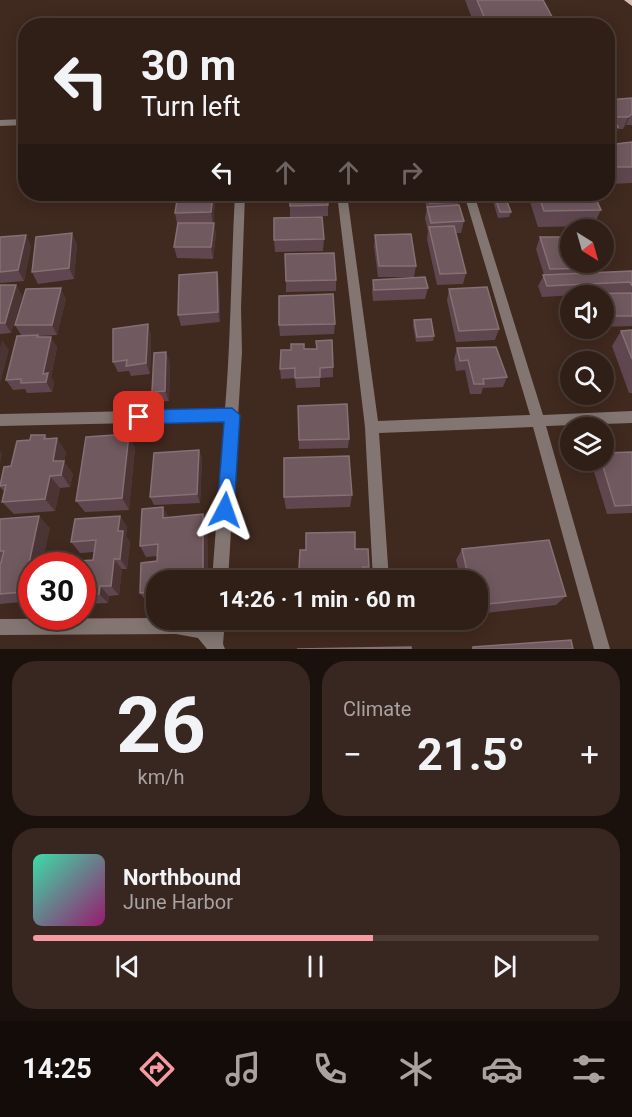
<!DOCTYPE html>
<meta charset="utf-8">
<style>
body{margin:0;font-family:Roboto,sans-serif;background:#382720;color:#f1f3f6;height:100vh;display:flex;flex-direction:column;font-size:22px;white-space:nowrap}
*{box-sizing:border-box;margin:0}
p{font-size:20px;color:#a8a2a1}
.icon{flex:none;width:33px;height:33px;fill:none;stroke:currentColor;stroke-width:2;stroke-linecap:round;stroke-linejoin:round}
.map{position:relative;height:649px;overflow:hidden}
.details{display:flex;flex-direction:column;gap:12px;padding:12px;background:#1a110d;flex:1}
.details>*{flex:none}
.top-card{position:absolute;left:18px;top:18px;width:597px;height:183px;border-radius:24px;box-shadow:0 3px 15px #0003,0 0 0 2px #4b3d36;background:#301f17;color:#f1f3f6;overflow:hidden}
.needle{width:39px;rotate:143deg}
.fabs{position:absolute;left:560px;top:219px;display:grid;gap:12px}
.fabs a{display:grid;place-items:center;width:54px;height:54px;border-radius:50%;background:#301f17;box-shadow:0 3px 15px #0003,0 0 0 2px #4b3d36;font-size:30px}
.speed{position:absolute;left:18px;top:552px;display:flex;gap:12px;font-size:30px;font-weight:700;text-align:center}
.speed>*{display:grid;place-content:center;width:78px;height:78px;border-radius:50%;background:#301f17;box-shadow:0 3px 15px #0003,0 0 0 2px #4b3d36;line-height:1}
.speed .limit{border:9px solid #d22;background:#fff;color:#111}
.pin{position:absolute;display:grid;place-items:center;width:51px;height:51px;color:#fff;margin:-26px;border-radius:12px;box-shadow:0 3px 9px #0006}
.me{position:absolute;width:66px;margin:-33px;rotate:4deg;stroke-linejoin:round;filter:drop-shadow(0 0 4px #0008)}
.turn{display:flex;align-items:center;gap:21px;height:126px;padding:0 24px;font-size:27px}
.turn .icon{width:78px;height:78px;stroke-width:2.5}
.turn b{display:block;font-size:42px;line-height:51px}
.lanes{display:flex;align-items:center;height:57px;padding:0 24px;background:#0003;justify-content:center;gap:30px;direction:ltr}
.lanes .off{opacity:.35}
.big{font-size:45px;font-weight:700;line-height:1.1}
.details .card{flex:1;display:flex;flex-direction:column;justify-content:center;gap:9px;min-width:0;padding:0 21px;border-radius:24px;background:#382720}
.details .dial{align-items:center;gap:0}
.dial b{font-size:78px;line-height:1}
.song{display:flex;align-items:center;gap:18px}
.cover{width:72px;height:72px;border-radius:9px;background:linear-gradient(135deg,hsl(160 70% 55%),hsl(320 70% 35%))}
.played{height:6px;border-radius:3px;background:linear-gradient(90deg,#f49aa2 60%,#4b3d36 60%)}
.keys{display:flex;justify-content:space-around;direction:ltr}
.heat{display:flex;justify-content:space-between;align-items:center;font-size:33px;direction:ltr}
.details .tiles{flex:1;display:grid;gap:12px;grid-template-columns:1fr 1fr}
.card:last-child{grid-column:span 2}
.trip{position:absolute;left:146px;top:570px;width:342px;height:60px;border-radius:24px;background:#301f17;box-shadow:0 3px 15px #0003,0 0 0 2px #4b3d36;font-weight:700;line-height:60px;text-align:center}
.dock{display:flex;height:96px;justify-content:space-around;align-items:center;background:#130c09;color:#a8a2a1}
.dock .icon{width:42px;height:42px}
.dock .active{color:#f49aa2}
.dock b{font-size:27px;color:#f1f3f6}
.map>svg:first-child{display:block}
</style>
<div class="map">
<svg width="632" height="649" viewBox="0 0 632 649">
<rect width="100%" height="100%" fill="#40291f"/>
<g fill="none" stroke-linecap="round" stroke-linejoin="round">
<path fill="#837672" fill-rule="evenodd" d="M26 119V125L0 126V120Z
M235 194H245L241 308 242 352 228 580H212L224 421 0 426V414L225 409C231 338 231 266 235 194Z
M337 194H347L378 421 530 415 464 194H474L543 415 632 411V423L546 426 610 649H594L533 427 379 433 389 580H373L365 427Z
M156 618 184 620 209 625V620H225L223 644 225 649H207L198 638 176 634 0 635V619Z"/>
<path fill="#d7bcb5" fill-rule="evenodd" d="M624 0H632V6Z"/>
</g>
<path fill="#60474f" d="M465 0H543L557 26H475Z
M632 98V125H626L623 129H618L611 144 632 142V183L608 184V100Z
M290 194 328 205V216L290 217Z
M406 194H418V200H407Z
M426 194H456L458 202V205L464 221 461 233H456L466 273 463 284 437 285 427 239 428 231 425 218 427 209 425 201Z
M493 194H504L511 212 509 217 498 218 492 198Z
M531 194H594L601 210 593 226 538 227 529 199Z
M215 201 213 223 216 234 213 259 177 258 174 247 178 224H177L175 213Z
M375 235 416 266 414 277H378L374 246Z
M0 237 31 246 24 281 0 283Z
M540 237 598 268 595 273 632 271V326L603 327V296L576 295 542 297 538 286 544 275 536 249Z
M324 239 323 251 275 252 274 240Z
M77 244 74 279 38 284 32 272Z
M217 272 219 283 220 322 181 326 178 315Z
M336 280V291L286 292V281Z
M373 280 428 288 425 299 373 301 372 291Z
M0 285H16L22 296 11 333 0 334Z
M449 289 499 329 495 340 456 342 447 300Z
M66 299 57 335 39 336 40 337 57 347 51 377 54 383 52 392 27 393 25 389 13 390 6 380 21 335 15 325Z
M414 320 434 336 433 341 416 342 413 325Z
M335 324 334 334 280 336 279 325Z
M632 330V393H629L612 346 621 331Z
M151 334 150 374 131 376 129 371 118 372 113 362Z
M457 348 507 377 503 387 483 388 481 394H470L465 370 456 371 454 359Z
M304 349 333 367V377L320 378V387L296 388 295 378 281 379 280 369 291 350Z
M170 362 169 401 156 402 152 392Z
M298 406 349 439 348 448 299 449Z
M45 435 48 439 66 452 64 462 73 474 70 487 60 488 55 511 14 514 2 502 5 492 0 487V482L30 440Z
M135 447 129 510 85 512 76 501Z
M199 450 202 459 200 503 154 505 150 497Z
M632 452V513L607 514 591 462 592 460H603Z
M352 495 350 507 286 509 284 497Z
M203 514 207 525 208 580H156V601L147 602 140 593 157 561V556L146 557 140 546 168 518Z
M120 516 127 527 126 536 130 542 127 569H122L119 595 109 596 108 603 88 604 82 599V566L93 560 94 552 80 553 71 542Z
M0 519 50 528 32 566V601L0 604Z
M355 549 369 567 367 577 299 569Z
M462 549 566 596 556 605 477 614V580H461L456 560Z"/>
<path fill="#4c3435" d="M631 114 626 125 623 129 628 117Z
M618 127 611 144 608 145V129Z
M213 194H214L215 201 213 224 211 212Z
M214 223 216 234 213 259 211 247Z
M72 233 77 244 74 279 69 268Z
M26 235 31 246 24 281 18 270Z
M217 272 219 283 220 322 218 312Z
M16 285 22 296 11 333 5 323Z
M61 288 66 299 57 335 52 325Z
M148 324 151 334 150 374 146 363Z
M51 337 57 347 51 377 54 383 52 392 46 382 43 374Z
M2 340 9 350 0 384V348Z
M166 352 170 362 169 401 165 391Z
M129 434 135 447 129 510 122 498Z
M57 438 66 452 64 462 73 474 70 487 53 461Z
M199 450 202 459 200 503 197 494Z
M0 451 2 454 0 464Z
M50 476 60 488 55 511 45 499Z
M163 507 169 518H163Z
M203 514 207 525 208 580H203Z
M39 516 50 528 42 566H32V599L23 592Z
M120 516 127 527 126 536 130 542 127 569 120 559 118 531Z
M114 559 122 569 119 595 111 586Z
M100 586 109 596 108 603 99 594Z"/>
<path fill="#70595f" stroke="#867074" stroke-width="1.5" d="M477 0H543L557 26H488Z
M632 98V114L628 117H613L608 105V100Z
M608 109 618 127 608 129Z
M632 142V167H609L608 165V145Z
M178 194H213L211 212 175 213Z
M290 194H327L328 205 290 206Z
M428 194H456L458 202 430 203Z
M494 194H504L511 212H500Z
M538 194H594L601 210 544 211Z
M459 205 464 221 431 223 427 207Z
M322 217 324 239 274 240V218Z
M178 223H214L211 247H174Z
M454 226 466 273 440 274 429 227Z
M72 233 69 268 32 272 36 237Z
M411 234 416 266H379L375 235Z
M26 235 18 270 0 272V237Z
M540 237H570V262H595L598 268 550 269Z
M334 253 336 280 286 281 285 254Z
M632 271V286L630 282 547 286 543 275Z
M217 272 218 312 178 315 179 275Z
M425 277 428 288 374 290 373 280Z
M0 285H16L5 323H0Z
M487 287 499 329 459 331 449 289Z
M61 288 52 325H15L26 289Z
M631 293 632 295V316H603V296H577L576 294Z
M333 294 335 324 279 325V296Z
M431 319 434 336 417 337 414 320Z
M148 324 146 363 126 366 127 360 113 362V329Z
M632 330V359L621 331Z
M38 335 37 337H51L43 374 48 373 46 382 21 383V379L6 380 17 336Z
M332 340 333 367 320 368V377L295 378V368L280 369 281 350H291V344H304V349H317L316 341Z
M496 347 507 377 483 379 484 384H474L468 360 460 361 457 348Z
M166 352 165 391 152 392 154 353Z
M347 404 349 439 299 440 298 406Z
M129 434 122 498 76 501 86 437Z
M31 435H45L44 439 57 438 53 461H64L61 475 50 476 45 499 2 502 6 485 0 486 4 467 11 466 17 441 30 440Z
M199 450 197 494 150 497 154 453Z
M632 452V505L615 506 601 460H603V453Z
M349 456 352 495 284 497V458Z
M163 507V518L203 514V580H156V591L140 593 141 563 157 561 158 544 140 546 142 509Z
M39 516 23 592 0 594V563H1L4 551H0V519Z
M120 516 118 531H123L120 559H114L111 586H100L99 594 82 595V566H65V562L93 560 96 540 71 542 75 519Z
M355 532V549H368L369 567H363L364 580H289V569H299L300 550H306V533Z
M549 540 566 596 477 605V580H469L462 549Z
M571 640 573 649H473V647Z
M411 647V649H297Z"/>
<path fill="#1a73e8" stroke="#114b97" stroke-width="1.5" d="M232 408 240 415 234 510 231 515 225 518 219 515 217 510 224 422 139 424 132 417 139 410Z"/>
</svg>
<div class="fabs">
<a><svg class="needle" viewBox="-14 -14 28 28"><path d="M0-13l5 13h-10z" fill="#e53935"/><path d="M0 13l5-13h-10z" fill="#a8a2a1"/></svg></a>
<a><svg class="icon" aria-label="sound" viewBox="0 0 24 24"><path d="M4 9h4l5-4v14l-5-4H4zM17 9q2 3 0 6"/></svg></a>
<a><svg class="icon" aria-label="search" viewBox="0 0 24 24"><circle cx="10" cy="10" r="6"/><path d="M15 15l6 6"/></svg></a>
<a><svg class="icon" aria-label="layers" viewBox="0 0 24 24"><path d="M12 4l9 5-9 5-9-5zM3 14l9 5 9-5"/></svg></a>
</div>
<div class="speed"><div class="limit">30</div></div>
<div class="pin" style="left:139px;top:417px;background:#d93025"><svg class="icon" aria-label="arrive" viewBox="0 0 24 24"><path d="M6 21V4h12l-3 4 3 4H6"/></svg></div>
<svg class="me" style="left:225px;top:510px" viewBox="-20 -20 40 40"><path d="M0-17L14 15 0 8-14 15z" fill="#1a73e8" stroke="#fff" stroke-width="4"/></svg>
<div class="trip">14:26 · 1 min · 60 m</div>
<div class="top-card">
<div class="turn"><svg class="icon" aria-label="left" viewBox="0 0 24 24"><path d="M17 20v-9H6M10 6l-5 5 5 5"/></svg><div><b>30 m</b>Turn left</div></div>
<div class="lanes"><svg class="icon" aria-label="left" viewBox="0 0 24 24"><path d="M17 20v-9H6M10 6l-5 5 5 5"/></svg><svg class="icon off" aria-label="ahead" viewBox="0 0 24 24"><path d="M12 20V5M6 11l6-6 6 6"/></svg><svg class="icon off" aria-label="ahead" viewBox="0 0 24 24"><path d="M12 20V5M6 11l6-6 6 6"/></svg><svg class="icon off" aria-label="right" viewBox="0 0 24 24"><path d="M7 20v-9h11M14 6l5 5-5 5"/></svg></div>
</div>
</div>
<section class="details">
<div class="tiles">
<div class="card dial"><b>26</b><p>km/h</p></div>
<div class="card"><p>Climate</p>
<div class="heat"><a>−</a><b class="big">21.5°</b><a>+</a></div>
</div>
<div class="card">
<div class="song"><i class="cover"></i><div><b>Northbound</b><p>June Harbor</p></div></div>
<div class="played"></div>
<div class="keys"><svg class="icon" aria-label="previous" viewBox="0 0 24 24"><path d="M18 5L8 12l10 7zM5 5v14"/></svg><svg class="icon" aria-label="pause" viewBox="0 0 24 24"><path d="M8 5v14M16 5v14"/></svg><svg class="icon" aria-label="next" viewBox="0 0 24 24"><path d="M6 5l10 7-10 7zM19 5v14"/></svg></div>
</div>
</div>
</section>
<nav class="dock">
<b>14:25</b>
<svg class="icon active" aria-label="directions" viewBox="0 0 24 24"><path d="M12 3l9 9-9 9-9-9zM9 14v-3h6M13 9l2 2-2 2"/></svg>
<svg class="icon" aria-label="music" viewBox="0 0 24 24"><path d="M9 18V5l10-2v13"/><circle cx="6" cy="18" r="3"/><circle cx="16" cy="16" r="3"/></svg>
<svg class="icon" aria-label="phone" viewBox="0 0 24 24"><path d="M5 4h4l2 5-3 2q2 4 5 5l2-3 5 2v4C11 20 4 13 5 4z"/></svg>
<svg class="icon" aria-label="climate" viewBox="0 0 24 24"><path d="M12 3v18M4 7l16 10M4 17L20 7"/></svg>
<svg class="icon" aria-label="car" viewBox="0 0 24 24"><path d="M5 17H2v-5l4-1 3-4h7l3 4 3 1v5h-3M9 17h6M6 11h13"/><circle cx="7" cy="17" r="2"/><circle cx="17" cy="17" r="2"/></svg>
<svg class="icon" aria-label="filters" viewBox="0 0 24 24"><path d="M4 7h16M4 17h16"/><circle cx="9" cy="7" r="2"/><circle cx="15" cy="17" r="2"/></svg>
</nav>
